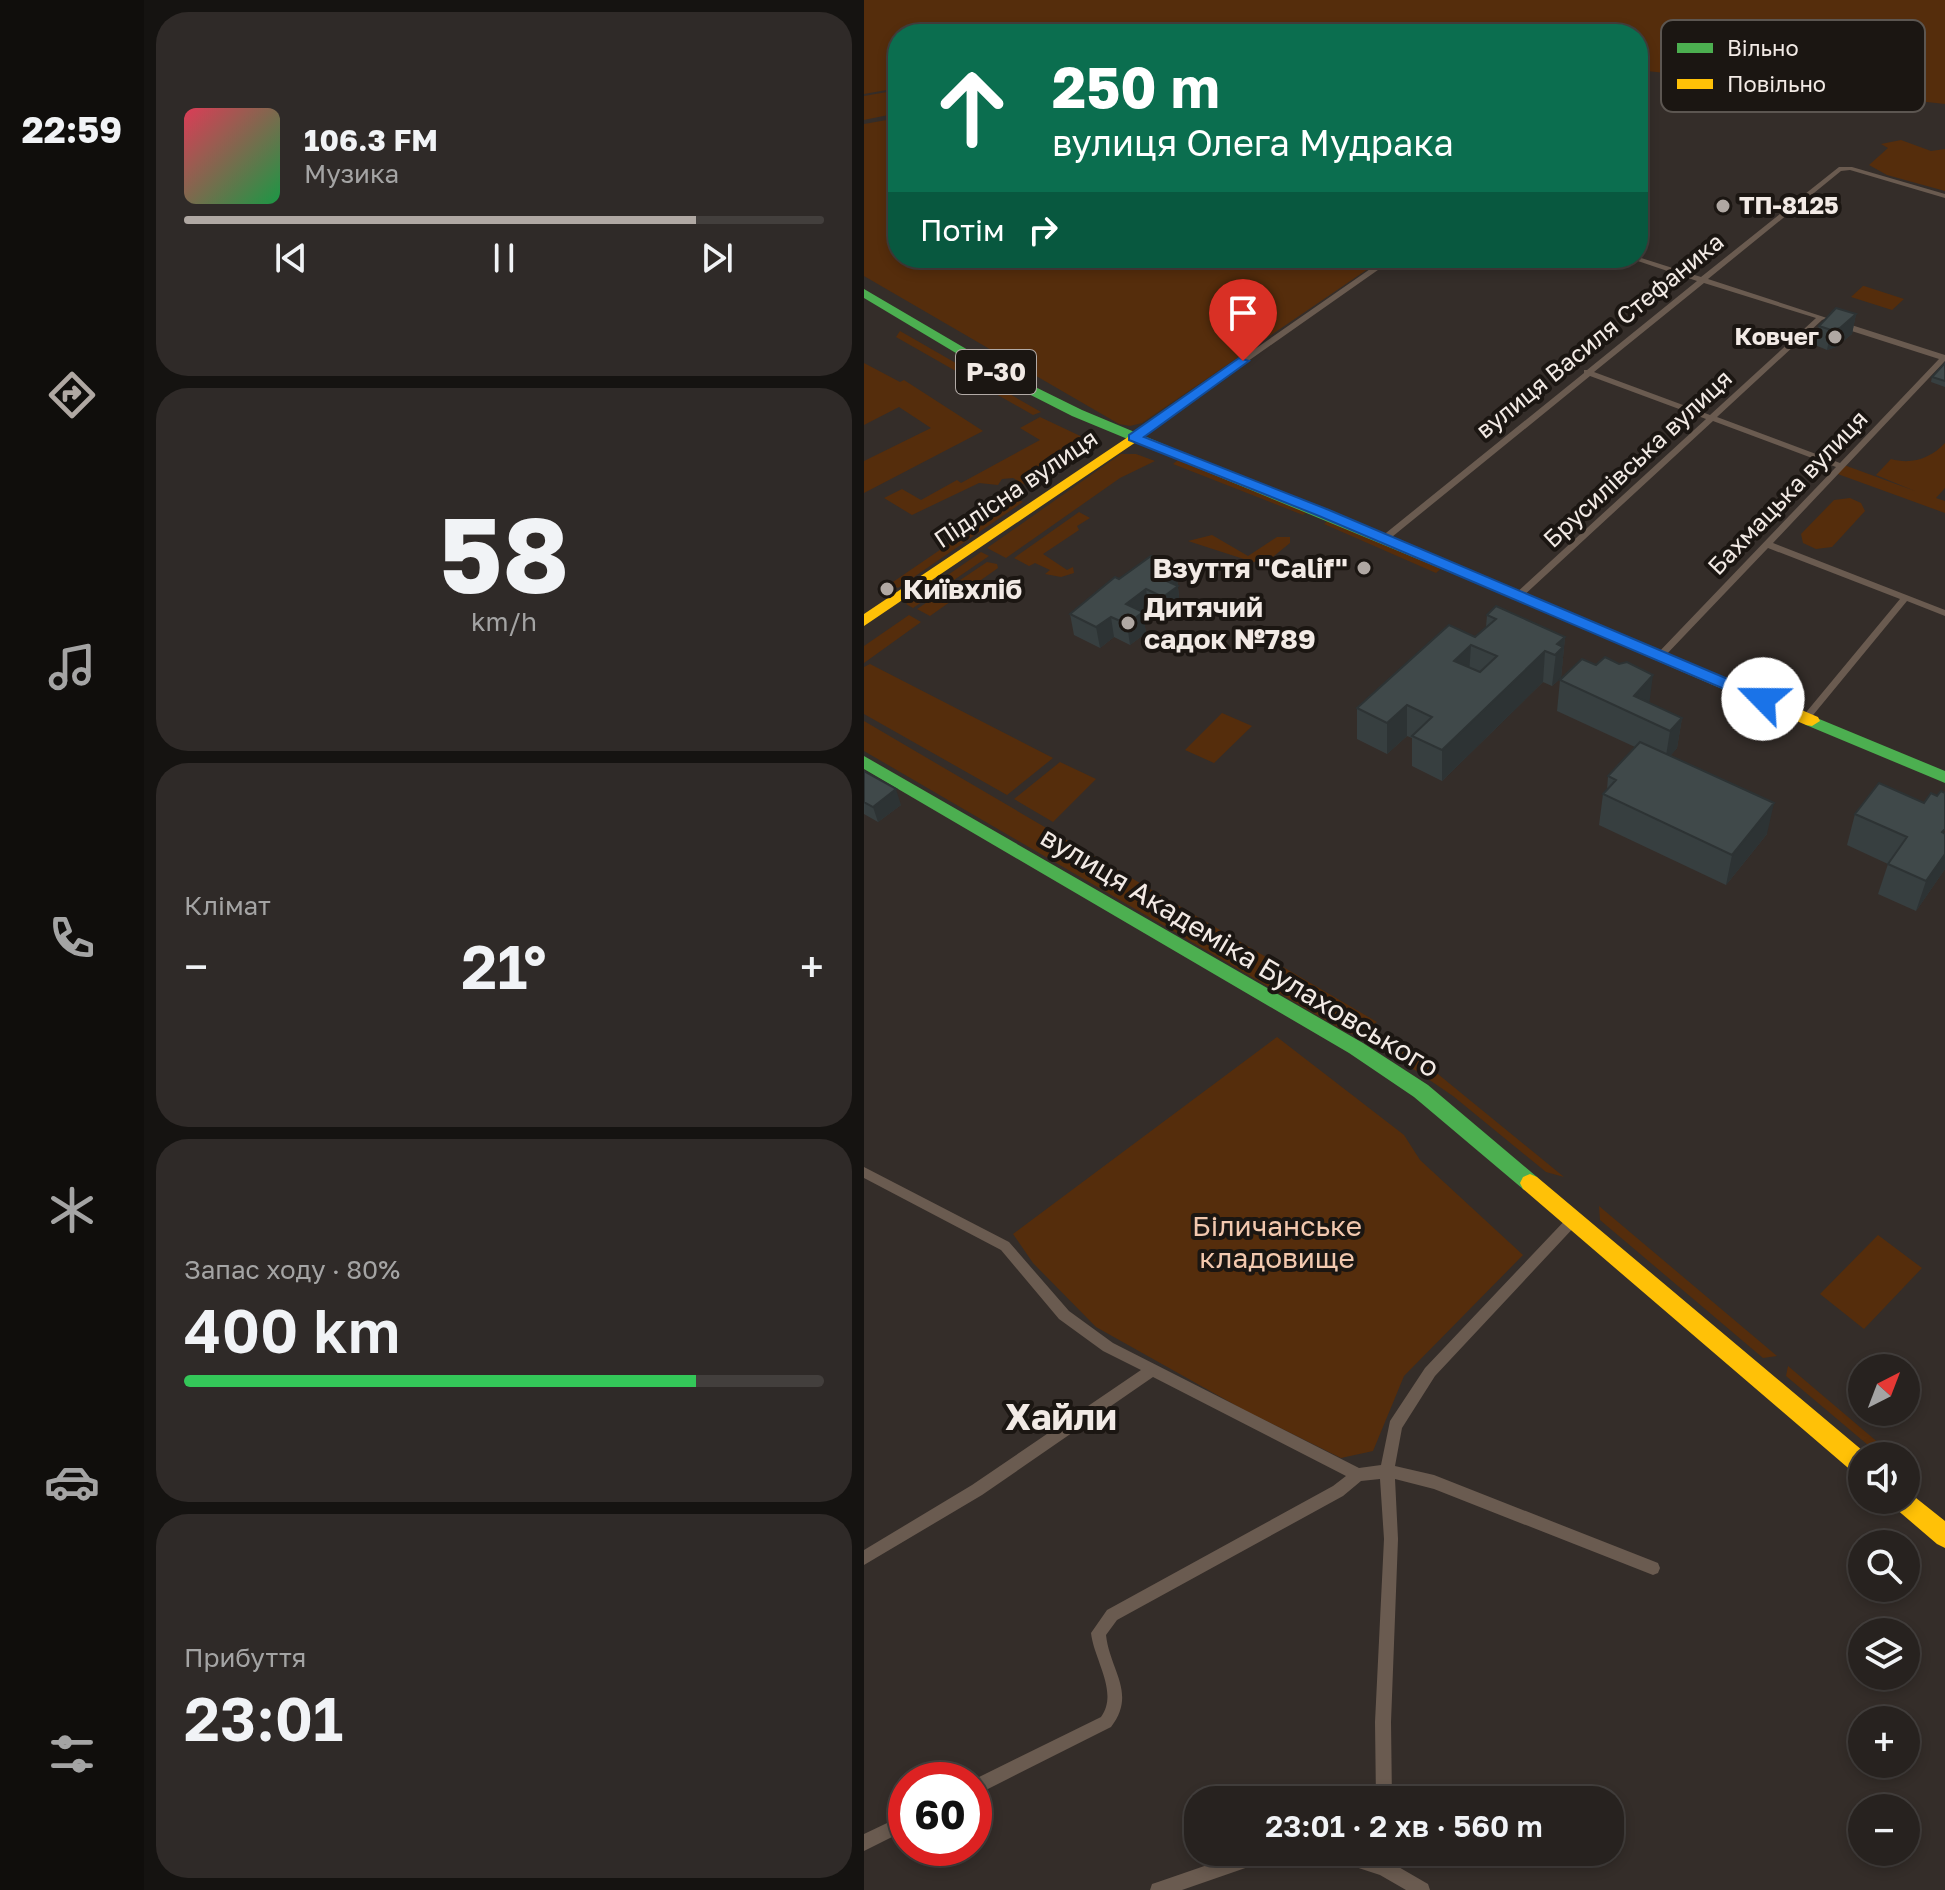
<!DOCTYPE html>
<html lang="uk">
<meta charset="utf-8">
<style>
body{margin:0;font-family:"Golos Text",sans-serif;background:#2f2a28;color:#f1f3f6;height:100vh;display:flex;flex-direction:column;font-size:30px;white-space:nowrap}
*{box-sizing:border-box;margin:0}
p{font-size:26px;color:#a4a4a4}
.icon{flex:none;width:44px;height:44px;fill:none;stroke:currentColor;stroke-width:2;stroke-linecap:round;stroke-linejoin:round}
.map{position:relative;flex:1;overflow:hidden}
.side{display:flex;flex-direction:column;gap:12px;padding:12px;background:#151311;width:720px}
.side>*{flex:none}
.guide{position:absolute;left:24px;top:24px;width:760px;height:244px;border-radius:32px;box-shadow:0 4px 12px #0003,0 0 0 2px #433f3d;background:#0b6e4f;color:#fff;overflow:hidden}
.needle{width:52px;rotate:42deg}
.tools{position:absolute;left:984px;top:1354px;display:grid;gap:16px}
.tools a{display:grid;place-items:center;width:72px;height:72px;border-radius:50%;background:#27221f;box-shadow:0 4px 12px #0003,0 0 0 2px #433f3d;font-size:40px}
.speed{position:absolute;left:24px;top:1762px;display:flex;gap:16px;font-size:40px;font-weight:700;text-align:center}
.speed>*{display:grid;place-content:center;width:104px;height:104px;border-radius:50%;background:#27221f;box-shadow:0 4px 12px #0003,0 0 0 2px #433f3d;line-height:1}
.speed .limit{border:12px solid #d22;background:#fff;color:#111}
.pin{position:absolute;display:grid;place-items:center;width:68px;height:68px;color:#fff;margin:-82px -34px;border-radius:50% 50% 50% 0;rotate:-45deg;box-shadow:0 0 8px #0007}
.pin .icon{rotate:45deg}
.me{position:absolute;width:88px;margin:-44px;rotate:293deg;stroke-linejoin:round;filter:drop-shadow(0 0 6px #0008)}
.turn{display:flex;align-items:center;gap:28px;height:168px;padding:0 32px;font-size:36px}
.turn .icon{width:104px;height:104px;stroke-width:2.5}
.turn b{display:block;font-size:56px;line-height:68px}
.then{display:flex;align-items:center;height:76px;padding:0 32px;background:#0003;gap:16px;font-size:30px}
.big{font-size:60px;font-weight:600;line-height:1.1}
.side .card{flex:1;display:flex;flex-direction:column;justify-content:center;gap:12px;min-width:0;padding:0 28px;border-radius:32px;background:#2f2a28}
.side .dial{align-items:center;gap:0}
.dial b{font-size:104px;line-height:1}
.song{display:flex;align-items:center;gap:24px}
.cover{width:96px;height:96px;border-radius:12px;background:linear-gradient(135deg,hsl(350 70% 55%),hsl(140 70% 35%))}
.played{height:8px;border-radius:4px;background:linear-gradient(90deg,#b0a8a3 80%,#433f3d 80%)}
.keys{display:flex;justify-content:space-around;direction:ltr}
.heat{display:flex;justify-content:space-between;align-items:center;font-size:44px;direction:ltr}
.charge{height:12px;border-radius:6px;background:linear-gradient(90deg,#34c759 80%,#433f3d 0)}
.trip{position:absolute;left:320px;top:1786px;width:440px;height:80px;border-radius:32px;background:#27221f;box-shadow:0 4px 12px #0003,0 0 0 2px #433f3d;font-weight:600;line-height:80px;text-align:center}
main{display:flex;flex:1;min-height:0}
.menu{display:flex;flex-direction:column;width:144px;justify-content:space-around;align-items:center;background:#100e0c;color:#a4a4a4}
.menu .icon{width:56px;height:56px}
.menu .on{color:#b0a8a3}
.menu b{font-size:36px;color:#f1f3f6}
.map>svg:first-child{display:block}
</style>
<main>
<nav class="menu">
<b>22:59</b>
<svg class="icon on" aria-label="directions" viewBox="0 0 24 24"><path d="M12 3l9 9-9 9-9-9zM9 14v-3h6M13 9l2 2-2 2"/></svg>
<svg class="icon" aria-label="music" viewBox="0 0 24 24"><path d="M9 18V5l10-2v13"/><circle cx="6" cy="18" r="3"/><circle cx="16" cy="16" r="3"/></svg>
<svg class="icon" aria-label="phone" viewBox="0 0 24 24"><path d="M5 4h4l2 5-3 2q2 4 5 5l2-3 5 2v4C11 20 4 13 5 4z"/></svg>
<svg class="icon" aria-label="climate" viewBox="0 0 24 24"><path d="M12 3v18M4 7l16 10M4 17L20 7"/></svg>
<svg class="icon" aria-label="car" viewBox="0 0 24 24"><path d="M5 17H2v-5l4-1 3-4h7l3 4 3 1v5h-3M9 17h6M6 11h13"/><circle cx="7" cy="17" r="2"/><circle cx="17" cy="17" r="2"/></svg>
<svg class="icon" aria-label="filters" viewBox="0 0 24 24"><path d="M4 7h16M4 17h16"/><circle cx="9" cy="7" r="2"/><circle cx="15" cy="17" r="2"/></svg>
</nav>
<section class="side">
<div class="card">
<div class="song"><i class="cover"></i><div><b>106.3 FM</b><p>Музика</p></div></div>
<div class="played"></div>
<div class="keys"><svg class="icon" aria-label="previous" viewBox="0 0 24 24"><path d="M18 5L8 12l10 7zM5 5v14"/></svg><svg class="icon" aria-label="pause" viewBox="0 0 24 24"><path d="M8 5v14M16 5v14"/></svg><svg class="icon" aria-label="next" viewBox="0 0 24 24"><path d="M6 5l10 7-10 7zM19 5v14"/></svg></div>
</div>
<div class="card dial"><b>58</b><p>km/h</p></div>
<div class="card"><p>Клімат</p>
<div class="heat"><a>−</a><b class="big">21°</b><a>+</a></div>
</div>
<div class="card"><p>Запас ходу · 80%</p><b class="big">400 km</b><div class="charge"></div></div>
<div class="card"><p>Прибуття</p><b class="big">23:01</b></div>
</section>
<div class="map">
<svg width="1081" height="1890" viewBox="0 0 1081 1890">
<rect width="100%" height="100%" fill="#342d29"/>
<path fill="#552d0c" d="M0 0H1081V104L774 70V34H379L339 30 320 34H34V88L0 94Z
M34 90V113L0 120V96Z
M34 118V258H520L278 423 266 426 255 424 0 276V124Z
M1037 140 1067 151 1081 149V191L1023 175 1005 165 1024 148 1017 144Z
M999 286H1000L1040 299 1028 310 987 297Z
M36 331 177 412 169 415 32 337Z
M0 363 36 382 40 380 119 431 0 493V461L67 428 35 407 0 425Z
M176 417 229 442 213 454 203 450 179 466 187 471 163 486 149 478 138 479 134 485 115 483 48 515 20 498 38 489 57 500 93 480 97 483 176 440 156 428Z
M1081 443V488L1072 498 1081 501V513L971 473 980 465 1051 491 1012 475 1027 459C1048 465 1067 458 1081 443Z
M257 454H272L291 461 256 478 142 558 123 548Z
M315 459 444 511 439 515 309 464Z
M152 498 159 502 34 588 26 584Z
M986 498 997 503 1001 511 968 547 952 549 939 543 937 534 970 500Z
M215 512 226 518 213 526 215 530 179 554 203 570 209 567 210 573 197 577 181 574 186 570 171 563 165 566 150 558Z
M465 519 579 567 572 573 460 524Z
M348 535 384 556 413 537H426V543L405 560 389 562 324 541Z
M117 552 125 556 49 608 42 604Z
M123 562 133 564 134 568 66 616 53 609Z
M45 615 57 622 0 663V646Z
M6 664 189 758 143 795 0 714V667Z
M358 713 388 726 350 763 321 750Z
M0 721 513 1022 495 1036 482 1032 0 751Z
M196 762 232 779 189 822 150 799Z
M413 1037 540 1135 556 1160 659 1255 540 1376 509 1451 477 1458 380 1410 232 1327 169 1263 149 1234Z
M542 1048 700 1177 682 1172 589 1096 542 1064 536 1054Z
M735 1206 913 1356 899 1358 736 1220Z
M1014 1235 1058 1268 1000 1329 956 1294Z
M924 1366 1030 1456H1017L922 1376Z"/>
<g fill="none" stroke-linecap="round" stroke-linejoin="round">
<path fill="#6a5b50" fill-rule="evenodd" d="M975 167H988L1081 194V198L986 170 977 171 844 279 963 318 958 320 853 417 976 463 1075 359 972 326V322H978L1081 355V361L909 543 1081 610V616L1043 601 945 720H939L937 718 939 716 1036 599 904 548 799 658H793V654L972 467 849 421 657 598H651V594L842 419 726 376 523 541H517V537L720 373V370H723L833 281 765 258 774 257 837 277ZM840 283 952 318 846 415 730 372Z
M522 258H531L273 439H267V435Z
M0 1167 145 1242 205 1311 249 1343 495 1468 517 1465 526 1421 561 1368 706 1215 710 1214 714 1215 716 1219 714 1223 571 1376 538 1428 531 1466 570 1475 789 1561 794 1563 796 1568 794 1573 789 1575 570 1489 531 1479 534 1539 527 1722 528 1800H512L511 1722 520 1539 516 1479 497 1481 479 1496 253 1620 242 1635C246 1671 273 1693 247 1727L110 1796 109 1780 237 1717C255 1692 230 1660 227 1633L243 1610 469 1486 482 1476 289 1377 118 1495 0 1565V1550L108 1485 277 1370 239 1351 195 1319 137 1250 0 1178Z
M42 1814V1830L0 1851V1834Z
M381 1852H434L432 1858 390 1865 318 1890H286L288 1884 294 1882Z
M462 1852H495L526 1862 564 1884 566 1890H542L516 1875 464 1858Z"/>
<path fill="#4caf50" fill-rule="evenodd" d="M0 289 145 374 218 410 660 595 653 600 648 598 208 416 137 380 0 298Z
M948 716 1081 771V783L942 725 940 721 942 717Z
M0 756 499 1043 564 1085 673 1177 676 1183 673 1189 666 1192 659 1189 550 1097 485 1053 0 769Z"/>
<path fill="#ffc107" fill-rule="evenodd" d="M270 433 277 437 275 440 0 626V614Z
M653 590 954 717 956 721 948 726 942 725 648 598 646 595Z
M666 1174 673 1177 1005 1456H998V1476L990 1473 659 1189 656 1183 659 1177Z
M1042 1490 1081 1521V1548L1073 1544 1031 1508 1027 1500H1042Z"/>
</g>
<path fill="#373f40" d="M992 314 988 334 972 347 963 350 951 345 955 326Z
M1081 363V387L1067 382 1068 377Z
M312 568 316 607 302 618 285 610 279 614 282 633 266 645 250 637 236 648 210 635 206 614 255 579Z
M623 615 701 637 697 678 688 686 679 682 578 781 548 766V738L543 736 523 754 493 739V708L611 637 622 627Z
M696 680 785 703 818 718 813 748 806 756 903 834 862 885 735 825 739 794 743 790 744 776 771 747 693 711Z
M0 771 37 805 14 822 0 814Z
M1073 796 1081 869 1052 911 1014 894 1024 864 983 845 991 814 1060 803Z"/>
<path fill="#2d3334" d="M992 314 988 334 972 347 963 350 967 330Z
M312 568 316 607 302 618 298 579Z
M282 589 285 610 279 614 282 633 266 645 263 624 262 604Z
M247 617 250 637 236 648 232 627Z
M701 637 697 678 688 686 693 644Z
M607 645 605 675 590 661Z
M681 651 679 682 578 781V750Z
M789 675 785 706 770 696Z
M543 705V736L523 754V723Z
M818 718 813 748 801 762 806 731Z
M32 789 37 805 14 822 9 807Z
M910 803 903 834 862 885 868 855Z
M1081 854V869L1052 911 1062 881Z"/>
<path fill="#40494a" stroke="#2d3334" stroke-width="2" fill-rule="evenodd" d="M972 308 992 314 976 328 967 330 955 326Z
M1081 363V381L1068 377Z
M287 556 312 568 298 579 314 586 299 597 282 589 262 604 279 612 263 624 247 617 232 627 206 614 251 577 255 579Z
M632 606 701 637 693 644 699 647 691 655 681 651 578 750 548 736 568 717 543 705 523 723 493 708 585 625 611 637 632 619 623 615ZM607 645 633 656 616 672 590 661Z
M741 657 755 664 763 662 789 675 770 696 818 718 806 731 696 680 718 659 732 665Z
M776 742 910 803 868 855 739 794 752 780 744 776Z
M0 771 32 789 9 807 0 802Z
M1015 783 1060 803 1067 793 1073 796 1077 791 1081 793V829L1078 832 1081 834V854L1062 881 1024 864 1043 837 991 814Z"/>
<path fill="#1a73e8" stroke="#114b97" stroke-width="2" d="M375 358 385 361 280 437 465 510 904 696V703H893L455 516 265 440V435Z"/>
<g fill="#b0a8a3" stroke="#1b1612" stroke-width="3">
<circle cx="859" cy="206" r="8"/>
<circle cx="971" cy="337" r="8"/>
<circle cx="500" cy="568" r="8"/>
<circle cx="23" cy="589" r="8"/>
<circle cx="264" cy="623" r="8"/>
</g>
<g text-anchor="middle" stroke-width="8" stroke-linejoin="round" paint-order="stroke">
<g font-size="24" font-weight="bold" fill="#f2eae5" stroke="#1b1612" text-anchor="start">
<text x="875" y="214">ТП-8125</text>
<text x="955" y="345" text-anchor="end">Ковчег</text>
</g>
<g font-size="24" fill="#f2eae5" stroke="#1b1612">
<text transform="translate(736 336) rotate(-39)" y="8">вулиця Василя Стефаника</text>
<text transform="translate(774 459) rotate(-43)" y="8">Брусилівська вулиця</text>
<text transform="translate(152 489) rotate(-34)" y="8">Підлісна вулиця</text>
<text transform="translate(924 493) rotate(-46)" y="8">Бахмацька вулиця</text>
</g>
<rect fill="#1b1612" stroke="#b2aaa6" stroke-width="2" x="92" y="350" width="80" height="44" rx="6"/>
<g font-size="26" font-weight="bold" fill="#f2eae5">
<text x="132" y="381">Р-30</text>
</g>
<g font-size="28" font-weight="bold" fill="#f2eae5" stroke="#1b1612" text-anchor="start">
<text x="484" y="578" text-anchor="end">Взуття "Calif"</text>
<text x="39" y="599">Київхліб</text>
<text x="280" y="617">Дитячий<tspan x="280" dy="32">садок №789</tspan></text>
</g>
<g font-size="28" fill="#f2eae5" stroke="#1b1612">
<text transform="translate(376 952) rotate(31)" y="10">вулиця Академіка Булаховського</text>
</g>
<g font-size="28" fill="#f2c8ae" stroke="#1b1612">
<text x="413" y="1236">Біличанське<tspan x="413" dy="32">кладовище</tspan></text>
</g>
<g font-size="36" font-weight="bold" fill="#f2eae5" stroke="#1b1612">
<text x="197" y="1430">Хайли</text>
</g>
</g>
<rect x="797" y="20" width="264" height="92" rx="12" fill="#1b1612" stroke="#5c5651" stroke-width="2"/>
<rect x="813" y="43" width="36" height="10" fill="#4caf50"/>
<rect x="813" y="79" width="36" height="10" fill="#ffc107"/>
<g font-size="22" fill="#f2eae5">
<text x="863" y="56">Вільно</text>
<text x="863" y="92">Повільно</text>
</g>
</svg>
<div class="tools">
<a><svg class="needle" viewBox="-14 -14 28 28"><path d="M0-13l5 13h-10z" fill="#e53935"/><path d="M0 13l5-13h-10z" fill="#a4a4a4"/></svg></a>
<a><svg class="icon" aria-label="sound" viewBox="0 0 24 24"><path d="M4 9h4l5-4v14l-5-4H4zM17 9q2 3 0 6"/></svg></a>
<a><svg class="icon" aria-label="search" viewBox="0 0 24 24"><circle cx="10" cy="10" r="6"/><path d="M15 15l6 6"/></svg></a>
<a><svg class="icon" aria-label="layers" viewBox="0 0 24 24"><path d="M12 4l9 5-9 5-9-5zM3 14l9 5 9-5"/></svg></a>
<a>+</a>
<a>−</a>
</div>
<div class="speed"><div class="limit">60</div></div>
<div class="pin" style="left:379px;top:361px;background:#d93025"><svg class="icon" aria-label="arrive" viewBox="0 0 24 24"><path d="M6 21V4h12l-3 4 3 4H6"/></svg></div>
<svg class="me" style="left:899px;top:699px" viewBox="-20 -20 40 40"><circle r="19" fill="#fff"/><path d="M0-13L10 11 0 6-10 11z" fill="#1a73e8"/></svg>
<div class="trip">23:01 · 2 хв · 560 m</div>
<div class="guide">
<div class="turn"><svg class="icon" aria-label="ahead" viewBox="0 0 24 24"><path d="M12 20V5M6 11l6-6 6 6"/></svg><div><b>250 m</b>вулиця Олега Мудрака</div></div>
<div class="then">Потім<svg class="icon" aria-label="right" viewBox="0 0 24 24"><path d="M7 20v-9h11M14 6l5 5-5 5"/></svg></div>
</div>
</div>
</main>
